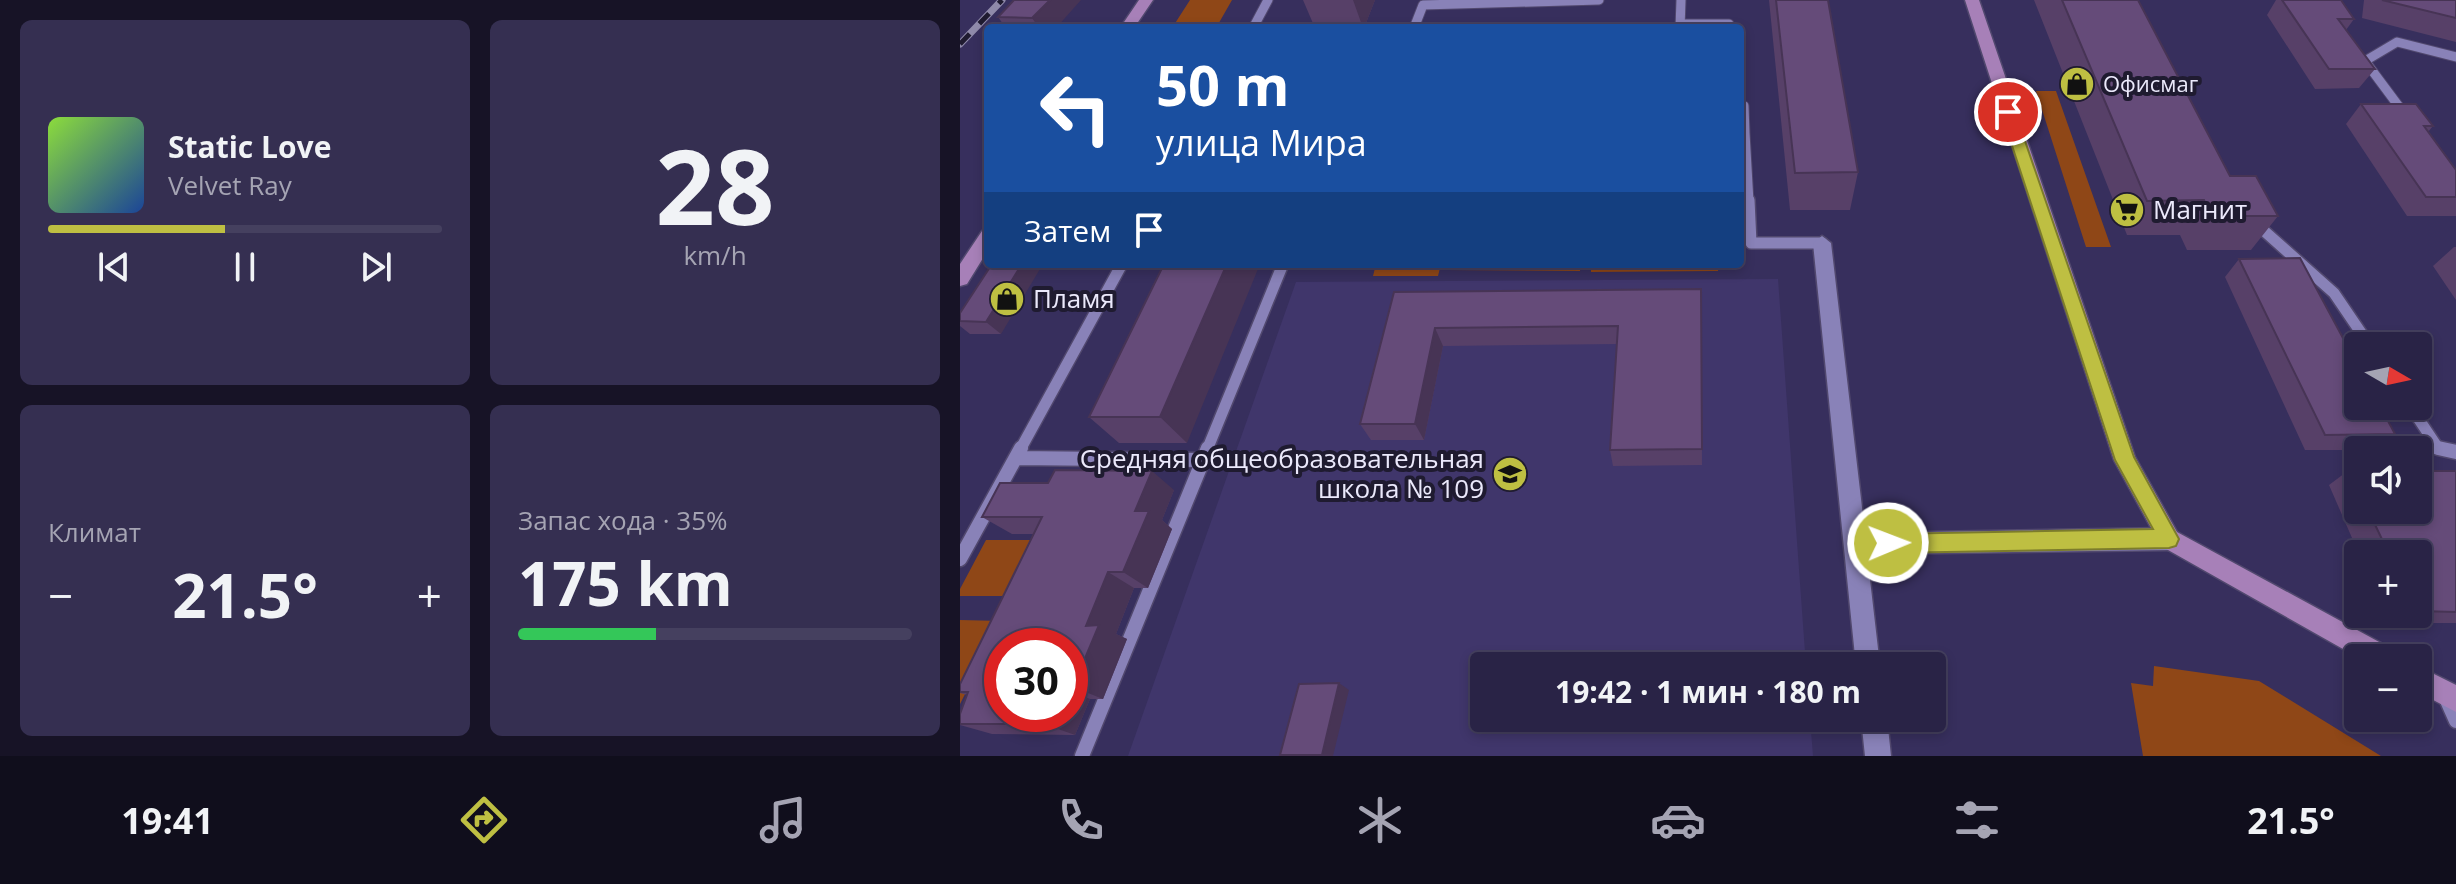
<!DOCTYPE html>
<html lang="ru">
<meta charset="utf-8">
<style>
body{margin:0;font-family:"Open Sans",sans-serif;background:#352f51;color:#f1f3f6;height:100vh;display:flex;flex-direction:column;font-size:30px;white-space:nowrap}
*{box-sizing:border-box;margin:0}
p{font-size:26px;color:#a5a4b3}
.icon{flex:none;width:44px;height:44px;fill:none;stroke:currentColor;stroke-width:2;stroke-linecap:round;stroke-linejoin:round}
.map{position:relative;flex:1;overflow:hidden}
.sheet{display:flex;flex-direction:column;gap:20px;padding:20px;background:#171326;width:960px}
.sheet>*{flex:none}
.top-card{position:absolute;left:24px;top:24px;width:760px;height:244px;border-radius:8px;box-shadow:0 4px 12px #0003,0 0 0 2px #45405f;background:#1a4fa0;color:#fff;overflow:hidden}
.needle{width:52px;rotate:99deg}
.controls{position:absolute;left:1384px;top:332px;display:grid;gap:16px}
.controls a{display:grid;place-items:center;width:88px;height:88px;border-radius:8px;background:#292346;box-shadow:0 4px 12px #0003,0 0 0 2px #45405f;font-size:40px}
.speed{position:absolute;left:24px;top:628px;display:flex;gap:16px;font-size:40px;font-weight:700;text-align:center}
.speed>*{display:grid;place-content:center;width:104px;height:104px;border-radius:50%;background:#292346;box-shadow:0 4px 12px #0003,0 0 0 2px #45405f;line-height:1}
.speed .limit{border:12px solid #d22;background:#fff;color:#111}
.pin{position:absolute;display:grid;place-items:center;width:68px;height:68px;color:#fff;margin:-34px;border:4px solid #fff;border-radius:50%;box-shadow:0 2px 8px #0007}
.me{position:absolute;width:88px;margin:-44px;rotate:89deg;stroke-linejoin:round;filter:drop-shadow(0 0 6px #0008)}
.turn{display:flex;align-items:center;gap:28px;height:168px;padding:0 40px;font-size:36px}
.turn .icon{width:104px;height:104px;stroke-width:2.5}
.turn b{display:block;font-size:56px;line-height:68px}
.then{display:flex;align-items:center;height:76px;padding:0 40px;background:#0003;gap:16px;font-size:30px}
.big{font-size:60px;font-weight:700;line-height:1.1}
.sheet .tile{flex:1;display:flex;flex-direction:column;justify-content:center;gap:12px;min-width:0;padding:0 28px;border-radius:12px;background:#352f51}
.sheet .dial{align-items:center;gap:0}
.dial b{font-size:104px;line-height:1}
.song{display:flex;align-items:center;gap:24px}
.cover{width:96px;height:96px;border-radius:12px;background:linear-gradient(135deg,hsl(90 70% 55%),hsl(220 70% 35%))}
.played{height:8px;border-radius:4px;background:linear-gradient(90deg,#bebf42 45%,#45405f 45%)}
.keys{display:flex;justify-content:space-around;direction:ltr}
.heat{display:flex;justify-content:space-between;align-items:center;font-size:44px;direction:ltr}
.charge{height:12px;border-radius:6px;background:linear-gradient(90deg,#34c759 35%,#45405f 0)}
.sheet .tiles{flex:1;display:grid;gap:20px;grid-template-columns:repeat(2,1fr)}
.trip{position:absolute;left:510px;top:652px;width:476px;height:80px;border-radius:8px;background:#292346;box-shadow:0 4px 12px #0003,0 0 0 2px #45405f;font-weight:700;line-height:80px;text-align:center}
.dock{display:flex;height:128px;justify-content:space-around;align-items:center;background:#100e1c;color:#a5a4b3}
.dock .icon{width:56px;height:56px}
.dock .on{color:#bebf42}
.dock b{font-size:36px;color:#f1f3f6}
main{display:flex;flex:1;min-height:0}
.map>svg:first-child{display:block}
</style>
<main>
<section class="sheet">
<div class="tiles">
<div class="tile">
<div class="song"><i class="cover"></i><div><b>Static Love</b><p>Velvet Ray</p></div></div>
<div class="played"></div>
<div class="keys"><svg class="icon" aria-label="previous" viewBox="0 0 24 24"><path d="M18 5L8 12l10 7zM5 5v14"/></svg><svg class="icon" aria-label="pause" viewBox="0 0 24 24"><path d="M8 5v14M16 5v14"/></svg><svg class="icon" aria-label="next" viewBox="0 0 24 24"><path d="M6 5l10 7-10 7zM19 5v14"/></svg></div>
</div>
<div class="tile dial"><b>28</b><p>km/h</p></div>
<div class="tile"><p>Климат</p>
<div class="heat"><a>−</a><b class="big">21.5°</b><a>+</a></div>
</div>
<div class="tile"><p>Запас хода · 35%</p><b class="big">175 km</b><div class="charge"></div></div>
</div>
</section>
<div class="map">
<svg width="1496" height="756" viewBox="0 0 1496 756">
<rect width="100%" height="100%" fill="#372f5d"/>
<path fill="#40366b" d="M818 279 846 666H524V718H850L853 756H168L336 282Z"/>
<path fill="#8f4717" d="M230 0H272L256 28H212Z
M1076 91H1096L1151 247H1126Z
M416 264H481L478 276H413Z
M489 264H621L620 271 487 270Z
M631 264H758V271L631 272Z
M26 540H81L54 596H0V589Z
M0 620 42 621 0 704Z
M1194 666 1299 681 1421 756H1183L1171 683 1193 686Z"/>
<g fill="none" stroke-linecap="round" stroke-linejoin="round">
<g stroke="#51486e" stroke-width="11">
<path id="lane-far2" d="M720 24H769V28
M293 28 308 0
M454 28 463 5 639 0
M720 28 721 0
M780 106H784L785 133
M1446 116 1405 61 1437 42 1496 57
M780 133H785L789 202"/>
</g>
<g stroke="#51486e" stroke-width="14">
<path id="lane-far1" d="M789 200 791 243H862
M1293 221 1374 293 1410 346
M1450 406 1478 448 1487 450
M60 450 162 264
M247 450 323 264"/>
</g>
<g stroke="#51486e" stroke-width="17">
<path id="lane" d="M1478 448 1496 452
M56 458 243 460
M0 559 61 448
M1484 694 1496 721
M122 756 248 448"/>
</g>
<g stroke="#51486e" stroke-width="3">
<path id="street" d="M862 236 871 243 905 533 1209 528 1217 532 1220 539 1217 546 1209 550 907 554 920 666H896L853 243Z
M901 718H927L931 756H905Z"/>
</g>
<g stroke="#51486e" stroke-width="3">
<path id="secondary" d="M179 0H193L174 28H160Z
M1005 0H1019L1175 457 1217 532 1432 649 1435 658H1399L1201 546 1154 460Z
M28 230V250L7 284 0 286V264L22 231Z
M1458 666 1496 685V712L1458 692Z"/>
</g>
<use href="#lane-far2" stroke="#8982b8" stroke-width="9"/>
<use href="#lane-far1" stroke="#8982b8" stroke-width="11"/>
<use href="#lane" stroke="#8982b8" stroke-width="14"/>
<use href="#street" fill="#8982b8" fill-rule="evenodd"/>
<use href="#secondary" fill="#a780b8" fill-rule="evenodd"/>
<g stroke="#8f8aaa" stroke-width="7">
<path id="rail" d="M0 44 42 0"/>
</g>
<use href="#rail" stroke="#1f1b30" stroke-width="5" stroke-dasharray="14" stroke-linecap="butt"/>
</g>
<path fill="#574068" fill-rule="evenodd" d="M54 0 96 28H46L38 17Z
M343 0H415L404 28H355Z
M809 0H868L898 172 890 210H830Z
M1074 0H1178L1270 176 1318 216 1291 250H1227L1220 235H1167Z
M1316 0H1381L1394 19 1386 30 1415 69 1399 88 1355 89 1307 15Z
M1404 0H1496V42L1402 18Z
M1401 104 1473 126 1468 132 1496 170V216H1447L1386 124Z
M1494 247H1496V300L1473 266Z
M1279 259 1435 434 1414 450H1345L1265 277Z
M32 264 41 334H10L0 326V313Z
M204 264 227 443H159L129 417Z
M741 289 742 465 653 466 650 450 657 344 483 346 464 440H411L400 424 434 292Z
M1389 470H1398V510H1458L1496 471V623H1430L1426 614H1458V554H1399L1369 485Z
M214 490 202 520 212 529 202 554 188 588H174L156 634 167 639 143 699H130L115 735 32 734 0 725 7 695 0 693V684L74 534H52L22 517ZM110 646V714H42Z"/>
<path fill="#473455" d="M90 0H121L96 28H79L72 18Z
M393 0H415L404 28H403Z
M62 264H83L41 334 26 322Z
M267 264H300L227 443 200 417Z
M475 328 483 346 464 440 455 424Z
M192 471 214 490 202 520 212 529 188 588 163 572 175 511Z
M148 572 174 588 156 634 167 639 143 699 113 687 126 626Z
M379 683 389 690 373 756H364L362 755Z
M110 691 130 699 115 735 84 724 88 714H110Z"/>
<path fill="#654b79" stroke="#473455" stroke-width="2" d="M54 0H90L72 18 38 17Z
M816 0H868L898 172 835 173Z
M1102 0H1178L1270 176H1296L1318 216H1251L1244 200 1187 201Z
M1322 0H1381L1394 19H1378L1415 69H1369Z
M1422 0H1496V18Z
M1401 104H1456L1473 126H1464L1496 170V197H1466Z
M1340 258 1398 366V406H1420L1435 434 1365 435 1279 259Z
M32 264H62L26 322 0 321V313Z
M204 264H267L200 417H129Z
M741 289 742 449 650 450 658 326 475 328 455 424H400L434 292Z
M95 470 192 471 175 511H189L163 572H148L126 626 139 625 113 687H110V646H42V714H88L84 724H0V714L8 692H0V684L82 517H22L40 483H88Z
M1389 470H1398V489Z
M1458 471H1496V612L1458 611V554H1429L1408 510H1458Z
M379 683 362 755H320L339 684Z"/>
<path fill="#bebf42" stroke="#7c7c2b" stroke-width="2" d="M1048 108 1055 112 1174 457 1219 539 1216 546 1209 548 928 553 920 550 917 543 920 537 928 534 1193 529 1155 460 1041 112Z"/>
<defs>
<g id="shop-disc" transform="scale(1.8)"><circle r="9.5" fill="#bebf42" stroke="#1f1b30"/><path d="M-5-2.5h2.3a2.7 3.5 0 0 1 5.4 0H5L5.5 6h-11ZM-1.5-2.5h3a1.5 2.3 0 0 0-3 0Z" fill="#111"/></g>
<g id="supermarket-disc" transform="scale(1.8)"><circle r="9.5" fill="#bebf42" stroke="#1f1b30"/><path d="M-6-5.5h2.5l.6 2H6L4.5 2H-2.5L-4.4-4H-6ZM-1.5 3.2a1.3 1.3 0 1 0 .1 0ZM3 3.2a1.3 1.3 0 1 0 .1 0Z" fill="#111"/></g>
<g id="school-disc" transform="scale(1.8)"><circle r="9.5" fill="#bebf42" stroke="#1f1b30"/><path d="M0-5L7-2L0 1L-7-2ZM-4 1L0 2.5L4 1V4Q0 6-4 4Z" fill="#111"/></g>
</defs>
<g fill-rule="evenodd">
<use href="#shop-disc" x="1117" y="84"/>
<use href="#supermarket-disc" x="1167" y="210"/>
<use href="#shop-disc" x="47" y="299"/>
<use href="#school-disc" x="550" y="474"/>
</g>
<g text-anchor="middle" stroke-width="8" stroke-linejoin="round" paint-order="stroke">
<g font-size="22" fill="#ebe9fb" stroke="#1f1b30" text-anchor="start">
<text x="1143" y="92">Офисмаг</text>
</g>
<g font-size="26" fill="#ebe9fb" stroke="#1f1b30" text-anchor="start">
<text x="1193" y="219">Магнит</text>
<text x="73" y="308">Пламя</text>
<text x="524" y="468" text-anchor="end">Средняя общеобразовательная<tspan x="524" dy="30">школа № 109</tspan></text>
</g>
</g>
</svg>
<div class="controls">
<a><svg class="needle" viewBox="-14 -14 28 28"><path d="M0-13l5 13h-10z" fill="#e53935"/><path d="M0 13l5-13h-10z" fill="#a5a4b3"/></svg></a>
<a><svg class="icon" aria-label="sound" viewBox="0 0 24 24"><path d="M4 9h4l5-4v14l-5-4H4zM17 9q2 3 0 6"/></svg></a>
<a>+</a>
<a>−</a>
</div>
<div class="speed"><div class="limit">30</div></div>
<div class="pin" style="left:1048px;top:112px;background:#d93025"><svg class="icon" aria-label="arrive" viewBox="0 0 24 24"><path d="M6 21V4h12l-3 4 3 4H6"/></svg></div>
<svg class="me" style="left:928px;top:543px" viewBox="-20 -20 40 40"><circle r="17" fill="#bebf42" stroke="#fff" stroke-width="3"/><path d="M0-11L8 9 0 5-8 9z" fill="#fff"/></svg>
<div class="trip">19:42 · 1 мин · 180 m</div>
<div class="top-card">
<div class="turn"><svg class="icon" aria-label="left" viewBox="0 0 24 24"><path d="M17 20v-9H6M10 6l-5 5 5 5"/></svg><div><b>50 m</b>улица Мира</div></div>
<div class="then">Затем<svg class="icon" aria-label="arrive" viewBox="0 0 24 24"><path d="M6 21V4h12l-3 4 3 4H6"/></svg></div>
</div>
</div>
</main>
<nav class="dock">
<b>19:41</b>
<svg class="icon on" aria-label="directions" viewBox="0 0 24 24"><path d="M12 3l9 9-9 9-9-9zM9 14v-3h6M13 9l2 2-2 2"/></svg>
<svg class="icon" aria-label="music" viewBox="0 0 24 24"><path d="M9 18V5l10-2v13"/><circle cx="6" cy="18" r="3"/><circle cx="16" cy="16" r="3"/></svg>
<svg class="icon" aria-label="phone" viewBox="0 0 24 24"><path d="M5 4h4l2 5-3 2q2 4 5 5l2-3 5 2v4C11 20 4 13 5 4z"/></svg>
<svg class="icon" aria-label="climate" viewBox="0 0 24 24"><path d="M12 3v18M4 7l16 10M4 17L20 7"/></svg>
<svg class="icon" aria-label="car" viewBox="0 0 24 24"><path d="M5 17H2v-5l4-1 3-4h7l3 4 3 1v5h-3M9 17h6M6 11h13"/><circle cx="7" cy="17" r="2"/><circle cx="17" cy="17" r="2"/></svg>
<svg class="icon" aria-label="filters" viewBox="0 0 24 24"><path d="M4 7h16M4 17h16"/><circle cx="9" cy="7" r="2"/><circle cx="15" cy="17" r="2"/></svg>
<b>21.5°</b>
</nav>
